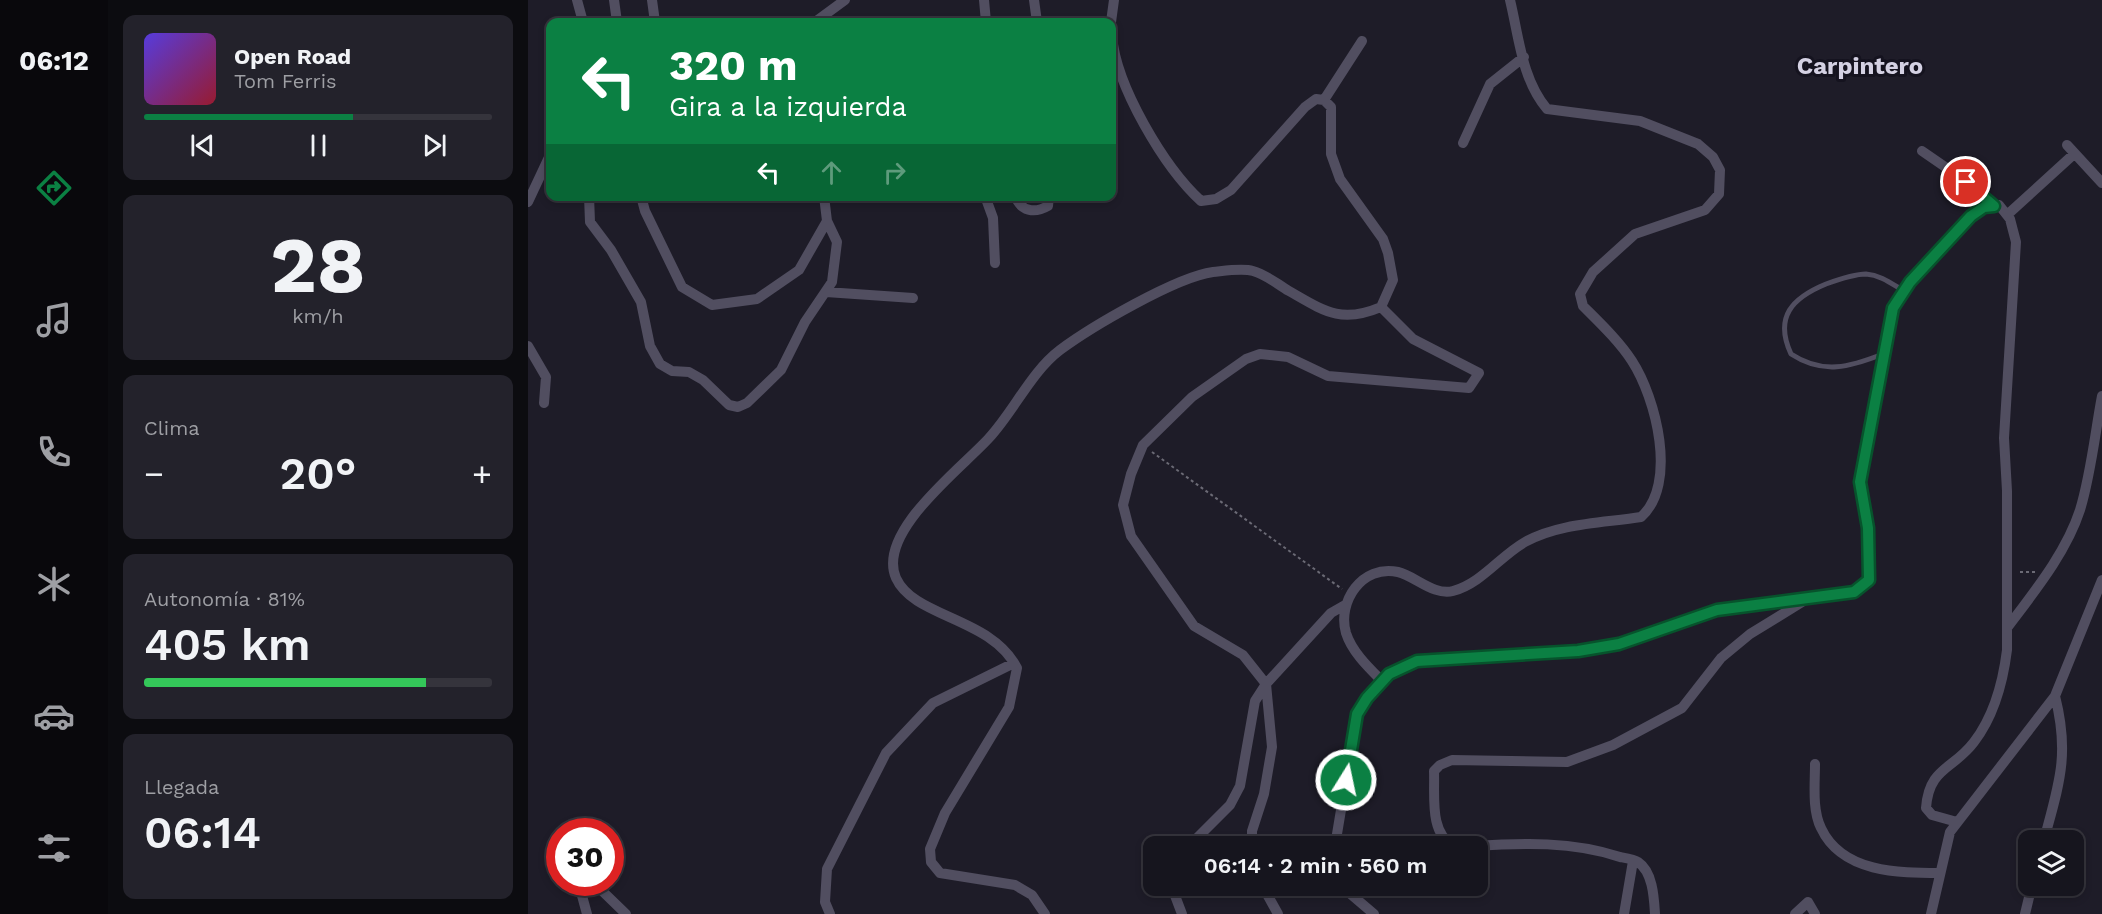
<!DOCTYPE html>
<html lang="es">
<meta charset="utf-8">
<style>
body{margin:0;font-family:"Work Sans",sans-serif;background:#23222b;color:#f1f3f6;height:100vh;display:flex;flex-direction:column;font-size:22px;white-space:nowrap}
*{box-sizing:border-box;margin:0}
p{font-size:20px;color:#9e9fa4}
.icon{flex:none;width:33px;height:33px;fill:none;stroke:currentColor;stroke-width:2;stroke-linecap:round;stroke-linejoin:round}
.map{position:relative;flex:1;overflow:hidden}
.panel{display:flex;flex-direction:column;gap:15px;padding:15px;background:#0c0c10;width:420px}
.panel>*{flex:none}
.top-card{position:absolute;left:18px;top:18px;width:570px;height:183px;border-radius:12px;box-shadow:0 3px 9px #0003,0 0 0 2px #35343c;background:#0b8043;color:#fff;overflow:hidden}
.tools{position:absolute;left:1490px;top:830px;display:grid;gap:12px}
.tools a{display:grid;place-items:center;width:66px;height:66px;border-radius:12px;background:#16151e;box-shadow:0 3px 9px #0003,0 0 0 2px #35343c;font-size:30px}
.speed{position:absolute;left:18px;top:818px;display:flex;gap:12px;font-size:30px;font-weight:700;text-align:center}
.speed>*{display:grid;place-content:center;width:78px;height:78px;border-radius:50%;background:#16151e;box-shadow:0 3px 9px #0003,0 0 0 2px #35343c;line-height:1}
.speed .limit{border:9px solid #d22;background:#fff;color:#111}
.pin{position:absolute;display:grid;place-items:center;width:51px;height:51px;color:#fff;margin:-26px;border:3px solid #fff;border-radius:50%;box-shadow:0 2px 6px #0007}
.me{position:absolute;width:66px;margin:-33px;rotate:10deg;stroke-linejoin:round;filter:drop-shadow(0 0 4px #0008)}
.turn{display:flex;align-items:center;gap:21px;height:126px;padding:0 24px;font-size:27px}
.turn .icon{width:78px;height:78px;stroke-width:2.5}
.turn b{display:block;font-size:42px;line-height:51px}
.lanes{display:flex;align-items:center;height:57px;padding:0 24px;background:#0003;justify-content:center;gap:30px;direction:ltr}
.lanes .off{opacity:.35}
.big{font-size:45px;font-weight:600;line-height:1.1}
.panel .widget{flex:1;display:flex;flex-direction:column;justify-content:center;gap:9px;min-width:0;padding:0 21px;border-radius:12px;background:#23222b}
.panel .dial{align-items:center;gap:0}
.dial b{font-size:78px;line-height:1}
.song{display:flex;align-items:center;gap:18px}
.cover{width:72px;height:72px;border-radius:9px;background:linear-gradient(135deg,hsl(250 70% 55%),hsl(350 70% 35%))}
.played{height:6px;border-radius:3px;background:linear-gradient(90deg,#0b8043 60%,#35343c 60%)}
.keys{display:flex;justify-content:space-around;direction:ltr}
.heat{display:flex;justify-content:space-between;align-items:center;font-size:33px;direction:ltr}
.charge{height:9px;border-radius:4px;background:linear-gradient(90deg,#34c759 81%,#35343c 0)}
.trip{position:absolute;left:615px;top:836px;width:345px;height:60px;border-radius:12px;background:#16151e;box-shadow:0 3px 9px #0003,0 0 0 2px #35343c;font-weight:600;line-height:60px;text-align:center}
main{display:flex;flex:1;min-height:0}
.tab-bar{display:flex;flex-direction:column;width:108px;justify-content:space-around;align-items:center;background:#09080c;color:#9e9fa4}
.tab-bar .icon{width:42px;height:42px}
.tab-bar .on{color:#0b8043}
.tab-bar b{font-size:27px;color:#f1f3f6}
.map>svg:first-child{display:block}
</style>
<main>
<nav class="tab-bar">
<b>06:12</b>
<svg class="icon on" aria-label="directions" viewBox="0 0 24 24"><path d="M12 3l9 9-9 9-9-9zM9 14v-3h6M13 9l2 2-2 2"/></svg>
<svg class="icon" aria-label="music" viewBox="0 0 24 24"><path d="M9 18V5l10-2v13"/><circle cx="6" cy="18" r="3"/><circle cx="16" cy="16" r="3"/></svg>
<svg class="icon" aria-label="phone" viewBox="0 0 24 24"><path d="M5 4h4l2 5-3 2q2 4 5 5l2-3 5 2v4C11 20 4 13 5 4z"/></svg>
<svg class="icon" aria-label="climate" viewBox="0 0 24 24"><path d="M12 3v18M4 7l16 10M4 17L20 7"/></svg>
<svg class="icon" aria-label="car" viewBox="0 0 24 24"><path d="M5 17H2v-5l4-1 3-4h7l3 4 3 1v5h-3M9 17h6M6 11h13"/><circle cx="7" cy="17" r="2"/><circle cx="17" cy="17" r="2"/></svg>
<svg class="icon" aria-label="filters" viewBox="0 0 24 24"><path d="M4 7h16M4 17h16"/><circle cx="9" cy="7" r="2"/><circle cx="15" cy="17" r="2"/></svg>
</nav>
<section class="panel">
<div class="widget">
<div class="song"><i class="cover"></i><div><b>Open Road</b><p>Tom Ferris</p></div></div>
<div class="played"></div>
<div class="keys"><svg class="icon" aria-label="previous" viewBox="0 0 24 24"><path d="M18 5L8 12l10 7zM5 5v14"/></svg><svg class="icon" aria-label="pause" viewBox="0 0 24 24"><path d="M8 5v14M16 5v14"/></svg><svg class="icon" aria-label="next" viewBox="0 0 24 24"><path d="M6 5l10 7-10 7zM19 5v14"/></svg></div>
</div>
<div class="widget dial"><b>28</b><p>km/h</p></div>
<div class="widget"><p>Clima</p>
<div class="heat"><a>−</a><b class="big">20°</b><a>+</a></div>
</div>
<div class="widget"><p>Autonomía · 81%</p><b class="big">405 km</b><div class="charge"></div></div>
<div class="widget"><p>Llegada</p><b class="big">06:14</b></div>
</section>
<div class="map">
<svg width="1574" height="914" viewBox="0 0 1574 914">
<rect width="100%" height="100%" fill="#1e1c28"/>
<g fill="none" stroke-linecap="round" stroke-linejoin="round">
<path stroke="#6b6a75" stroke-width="2" stroke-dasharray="3 3" stroke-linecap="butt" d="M624 452 814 589
M1492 572H1507"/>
<path stroke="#514e60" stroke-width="5" d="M1355 354C1322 367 1295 375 1263 354 1246 317 1264 298 1298 284 1309 280 1326 274 1338 274 1353 275 1364 284 1376 291"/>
<path stroke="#514e60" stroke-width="10" d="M49 0 55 22
M86 0 89 22
M124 0 127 22
M456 0 458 22
M506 0 509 22
M287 22 317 0
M583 22 586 0
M796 100 834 41
M935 143 962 84 996 57
M1539 145 1574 183
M1394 151 1439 182 1466 206
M61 196 62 222 83 250 113 302 122 346 132 364 144 371 161 372 175 380 201 405 210 407 219 403 253 370 277 322 304 282 309 242 299 221 296 196
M113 196 117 211 154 287 184 305 229 299 271 270 299 221
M457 196 465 218 467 263
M487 196C493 211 506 214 520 206L521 196
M0 202 22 155
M1479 215 1546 154
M298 292 385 298
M0 346 18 377 16 403
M1479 628C1506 592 1538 553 1552 510 1563 474 1567 433 1574 396
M854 681C841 668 824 652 818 633 809 602 834 564 870 572 887 576 906 596 925 591 954 583 972 556 997 542 1031 523 1075 523 1113 517 1150 484 1128 398 1104 361 1091 341 1072 323 1055 306L1052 294 1065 272 1107 234 1177 210 1191 194 1192 170 1185 157 1170 144 1112 121 1019 109C994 80 991 37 982 0
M1287 764C1287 784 1284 810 1293 828 1314 873 1371 873 1412 873
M1516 840C1531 784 1542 755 1527 696
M661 846 702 805 712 786 727 701 738 684 803 613 817 605
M724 846V831L736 794 744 747 738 684 715 655 666 626 603 536 595 505 603 474 615 445 664 397 718 359 732 354 760 357 800 376 941 388 951 373 885 339 853 307
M807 846 829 714 839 698 862 674 889 661 1050 651 1091 644 1189 610 1326 592 1341 580 1340 528 1333 482 1365 307 1382 282 1443 216 1456 207 1471 205 1482 219 1488 242 1476 438 1479 491V650C1475 682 1466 716 1446 742 1425 770 1401 767 1398 808L1404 815 1429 822
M926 846C901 834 907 796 906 771L912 765 924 760 1039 762 1085 745 1154 708 1193 658 1222 634 1274 602
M945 846C995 843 1044 841 1092 857 1098 858 1106 859 1110 862 1125 872 1126 898 1127 914
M643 885 654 914
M734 885 750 914
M812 885 846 914
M59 914 53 892 56 884H67L98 914
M302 914 297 902 299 869 358 753 405 703 486 663
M517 914 504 895 487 885 412 873 403 862 402 849 417 813 481 707 489 668C463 617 386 618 368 578 348 532 434 468 461 438 486 411 503 372 532 350 563 327 648 277 685 272 696 271 714 268 725 271 739 275 749 284 761 291 796 311 813 324 853 307L865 280 860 253 855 239 812 179 803 154V107L796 100 788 99 777 107 703 190 688 199 673 201C636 167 588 86 584 36
M1096 914 1105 861
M1267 914 1280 902 1287 914
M1403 914 1422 832 1527 696 1574 580
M1497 914 1504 885"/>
</g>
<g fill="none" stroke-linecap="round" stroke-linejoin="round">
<g stroke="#07532c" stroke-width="15">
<path id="route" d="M818 780 829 714 839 698 861 674 889 661 1050 651 1091 644 1189 610 1326 592 1341 580 1340 528 1332 482 1365 308 1382 282 1443 216 1456 207 1466 206 1438 182"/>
</g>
<use href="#route" stroke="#0b8043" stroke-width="10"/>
</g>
<g text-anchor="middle" stroke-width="6" stroke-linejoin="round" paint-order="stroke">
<g font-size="24" font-weight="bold" fill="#d4d1e3" stroke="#15131f">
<text x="1332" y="74">Carpintero</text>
</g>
</g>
</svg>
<div class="tools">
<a><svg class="icon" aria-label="layers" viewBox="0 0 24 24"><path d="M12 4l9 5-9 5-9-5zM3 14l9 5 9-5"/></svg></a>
</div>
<div class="speed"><div class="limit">30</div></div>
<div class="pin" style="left:1438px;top:182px;background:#d93025"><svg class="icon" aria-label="arrive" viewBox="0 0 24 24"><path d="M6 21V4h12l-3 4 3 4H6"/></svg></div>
<svg class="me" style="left:818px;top:780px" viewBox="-20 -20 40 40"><circle r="17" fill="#0b8043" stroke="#fff" stroke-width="3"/><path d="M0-11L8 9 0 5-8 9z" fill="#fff"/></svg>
<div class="trip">06:14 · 2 min · 560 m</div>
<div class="top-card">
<div class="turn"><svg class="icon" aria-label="left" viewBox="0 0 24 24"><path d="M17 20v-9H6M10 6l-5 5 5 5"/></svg><div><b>320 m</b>Gira a la izquierda</div></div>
<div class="lanes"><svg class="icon" aria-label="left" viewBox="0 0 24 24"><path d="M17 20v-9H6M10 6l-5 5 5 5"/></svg><svg class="icon off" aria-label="ahead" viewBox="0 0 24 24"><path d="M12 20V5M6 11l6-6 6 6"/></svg><svg class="icon off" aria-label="right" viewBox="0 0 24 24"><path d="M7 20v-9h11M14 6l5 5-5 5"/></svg></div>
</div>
</div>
</main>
